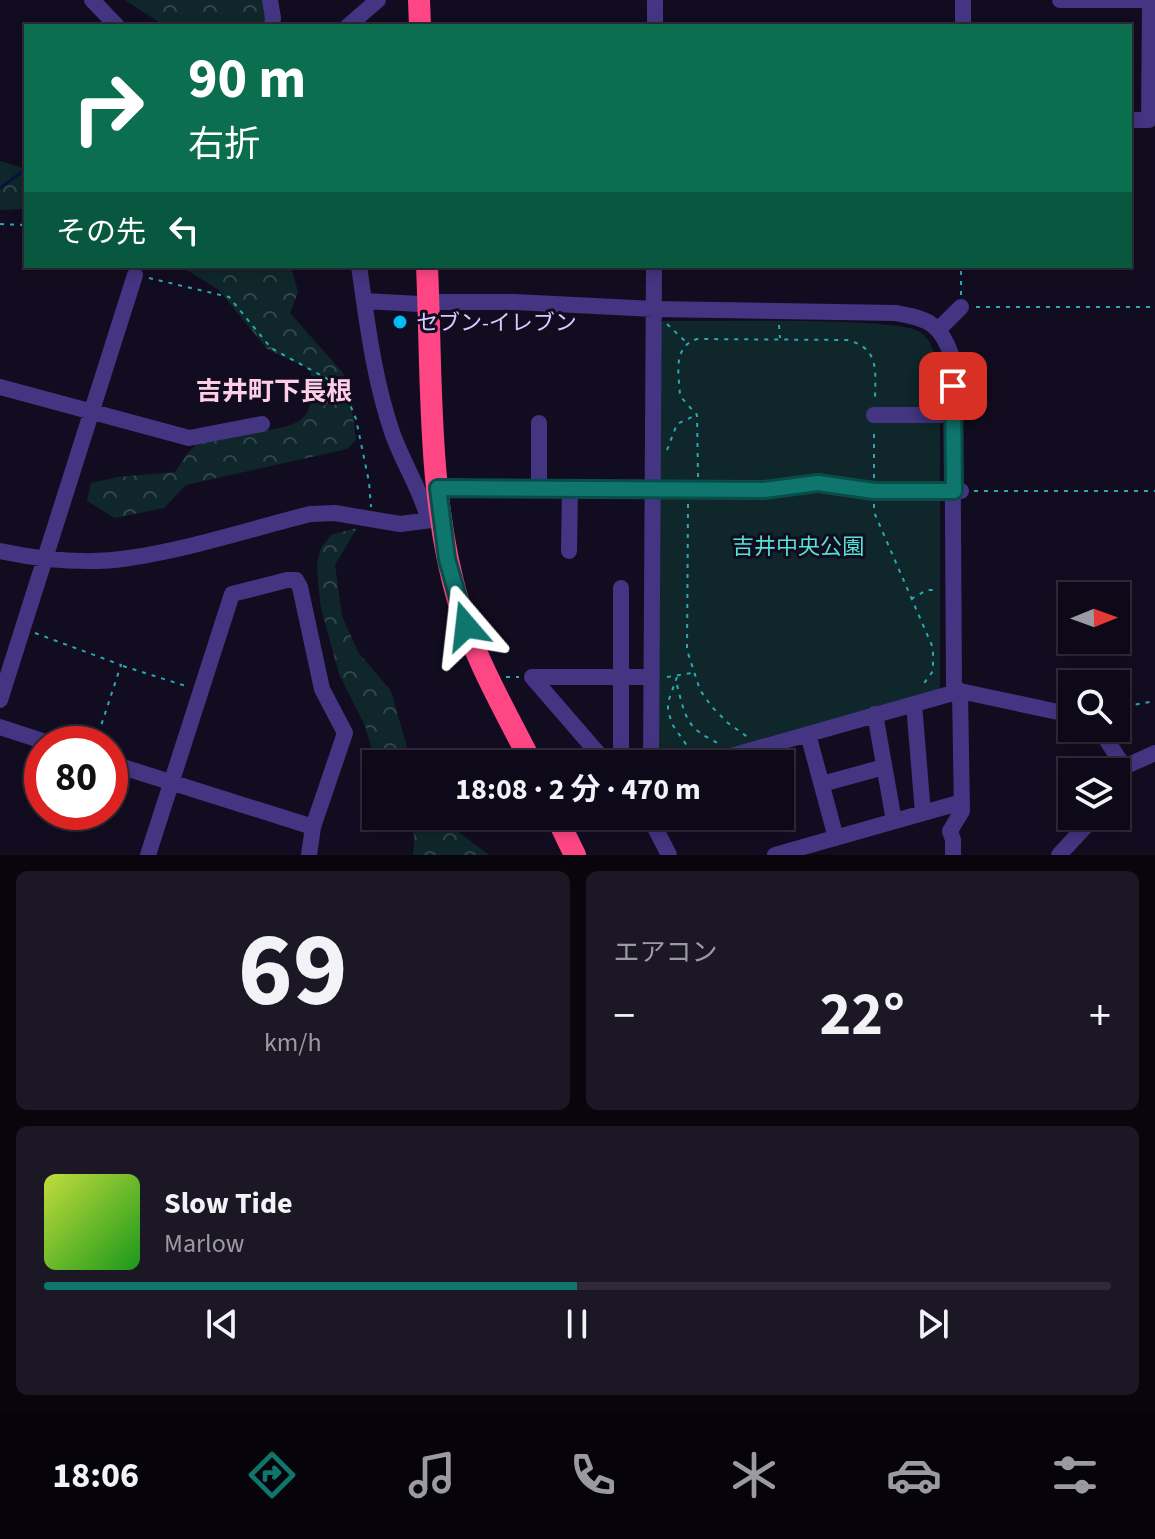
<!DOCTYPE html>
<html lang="ja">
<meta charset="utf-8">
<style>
body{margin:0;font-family:"Source Sans 3","Noto Sans JP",sans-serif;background:#1c1725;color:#f1f3f6;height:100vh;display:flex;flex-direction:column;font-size:30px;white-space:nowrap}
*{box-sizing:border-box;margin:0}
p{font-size:26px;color:#9b9aa2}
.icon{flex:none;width:44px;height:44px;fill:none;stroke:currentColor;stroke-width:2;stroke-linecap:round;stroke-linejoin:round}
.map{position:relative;height:855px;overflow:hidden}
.details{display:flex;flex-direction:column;gap:16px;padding:16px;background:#08050d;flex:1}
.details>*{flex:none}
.guide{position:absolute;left:24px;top:24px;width:1108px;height:244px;border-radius:0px;box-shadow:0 4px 12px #0003,0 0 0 2px #2e2a37;background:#0b6e4f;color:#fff;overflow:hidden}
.needle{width:52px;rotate:89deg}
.fabs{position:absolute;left:1058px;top:582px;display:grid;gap:16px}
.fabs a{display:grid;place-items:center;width:72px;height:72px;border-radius:0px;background:#0e0918;box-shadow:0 4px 12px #0003,0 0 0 2px #2e2a37;font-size:40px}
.speed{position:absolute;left:24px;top:726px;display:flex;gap:16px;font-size:40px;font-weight:700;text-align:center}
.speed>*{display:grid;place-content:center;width:104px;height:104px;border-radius:50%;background:#0e0918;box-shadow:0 4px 12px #0003,0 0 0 2px #2e2a37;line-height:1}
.speed .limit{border:12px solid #d22;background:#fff;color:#111}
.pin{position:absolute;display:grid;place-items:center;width:68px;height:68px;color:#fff;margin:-34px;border-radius:16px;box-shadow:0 4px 12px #0006}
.me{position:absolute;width:88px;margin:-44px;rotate:343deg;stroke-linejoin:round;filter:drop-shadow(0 0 6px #0008)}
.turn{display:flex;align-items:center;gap:28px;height:168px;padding:0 32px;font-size:36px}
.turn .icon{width:104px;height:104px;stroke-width:2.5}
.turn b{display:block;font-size:56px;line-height:68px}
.then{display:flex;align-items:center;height:76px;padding:0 32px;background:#0003;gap:16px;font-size:30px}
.big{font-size:60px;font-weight:700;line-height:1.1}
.details .card{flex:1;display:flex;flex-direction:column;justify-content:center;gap:12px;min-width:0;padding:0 28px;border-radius:12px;background:#1c1725}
.details .dial{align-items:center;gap:0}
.dial b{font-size:104px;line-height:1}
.song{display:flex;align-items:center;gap:24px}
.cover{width:96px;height:96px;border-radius:12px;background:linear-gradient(135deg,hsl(70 70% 55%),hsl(120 70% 35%))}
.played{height:8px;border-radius:4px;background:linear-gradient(90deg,#0f766e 50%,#2e2a37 50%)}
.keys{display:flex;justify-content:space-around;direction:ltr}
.heat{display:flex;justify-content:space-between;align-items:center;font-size:44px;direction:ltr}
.details .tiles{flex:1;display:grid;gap:16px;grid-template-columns:1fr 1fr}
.card:last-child{grid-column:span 2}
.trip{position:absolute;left:362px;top:750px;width:432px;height:80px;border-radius:0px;background:#0e0918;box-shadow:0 4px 12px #0003,0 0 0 2px #2e2a37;font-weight:700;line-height:80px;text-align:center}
.menu{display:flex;height:128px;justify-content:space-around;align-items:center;background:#06040a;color:#9b9aa2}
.menu .icon{width:56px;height:56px}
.menu .active{color:#0f766e}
.menu b{font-size:36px;color:#f1f3f6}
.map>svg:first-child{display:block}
</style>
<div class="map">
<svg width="1155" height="855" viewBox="0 0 1155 855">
<defs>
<pattern id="forest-crowns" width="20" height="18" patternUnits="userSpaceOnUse" patternTransform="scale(2)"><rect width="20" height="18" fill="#0f272a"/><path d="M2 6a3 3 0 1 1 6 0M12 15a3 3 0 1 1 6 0" fill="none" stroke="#31454a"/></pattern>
</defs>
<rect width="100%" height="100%" fill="#120c20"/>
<path fill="#0f272a" d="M658 321C698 322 898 316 920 332 940 346 938 378 940 400V691L694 764H654Z"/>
<path fill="url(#forest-crowns)" d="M125 0H264L267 26H165Z
M0 161 26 169V209L0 210Z
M169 266H291L298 292 290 313 343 373 350 394 356 440 347 449 186 485 164 508 115 518 87 501 91 483 118 477 175 472C182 462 189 450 198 443 222 425 299 441 309 408 313 398 310 382 311 370L267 349 219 290 185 269Z
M357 528 335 565 342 616 358 652 391 691 407 747 409 764H376L365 726 339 674 321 608 318 583 317 562 321 548 331 535Z
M400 816H438L489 855H413C415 836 416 827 400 816Z"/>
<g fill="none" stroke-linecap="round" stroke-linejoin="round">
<path stroke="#07133e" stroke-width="3" d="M0 188 26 169"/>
<path stroke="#2aa9b4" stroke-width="2" stroke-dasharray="4 6" stroke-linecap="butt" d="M0 224 26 225
M149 278 229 297 271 348 335 383 346 395 356 419 369 482 371 507
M961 295V266
M976 307H1155
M667 324 686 342
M779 325 780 338
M667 450 677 424 696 415
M698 477 697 415 680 396C679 374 672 347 697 339L847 340C881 348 875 373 875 402
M874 478V428
M974 491H1155
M688 504 687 650 700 690 712 707 728 723 749 738
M874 504V512L933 648V671L922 686
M911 599 927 590H938
M35 633 121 665 95 744
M123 666 189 687
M506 677H519
M667 677 692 673
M677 677 668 702V710L672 724 692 753 695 754
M677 685C686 719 686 728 720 744
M1116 708 1155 701
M676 764 690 754"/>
<path stroke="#433581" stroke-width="16" d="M92 0 117 26
M270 0 273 18 272 26
M1060 0H1150
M348 26 378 0
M655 26V0
M963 26V0
M1130 120H1149L1150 0
M359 266C367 322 374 381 393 435 403 462 418 486 427 514
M364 301 420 304 429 302H515L654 309 895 313C928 318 941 324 952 357L954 686 960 691 962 811 950 831 953 840V855
M938 330 961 307
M0 387 189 438 262 424
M874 415H954
M539 423V489
M438 488 764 490 818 483 874 491H961
M0 551C43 560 86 565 129 558 190 549 251 529 310 514L335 513 400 524 440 519
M569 551 570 489
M532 677H652
M532 677 603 759
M0 700 135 275
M914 704 923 813
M875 714 894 821
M0 727 52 744
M1099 728 1124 767
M808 734 836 838
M110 763 313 827
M621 764V588
M651 764 654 266
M703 764 960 691 1072 715
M1116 782 1124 767 1155 753
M822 784 884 767
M649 816 669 855
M148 855 232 594 287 580H296L300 587 322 689 345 733 313 827 309 855
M775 855 962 802
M1059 855 1095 816"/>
<path stroke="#ff4684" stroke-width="22" d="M419 0 420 26
M427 266C432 378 427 496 459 604 475 660 506 712 532 764
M556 816 575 855"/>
</g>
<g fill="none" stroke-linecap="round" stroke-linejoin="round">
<g stroke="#0a4d48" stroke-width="20">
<path id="route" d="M466 626 447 559 438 488 764 490 818 483 874 491H954L953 386"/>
</g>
<use href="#route" stroke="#0f766e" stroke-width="14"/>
</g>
<circle fill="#00baf6" stroke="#120c20" stroke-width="3" cx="400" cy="322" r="8"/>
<g text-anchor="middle" stroke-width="6" stroke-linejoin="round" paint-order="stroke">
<g font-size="22" fill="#d8cbff" stroke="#120c20" text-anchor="start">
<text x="416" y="330">セブン-イレブン</text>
</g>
<g font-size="22" fill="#54e2d3" stroke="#120c20">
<text x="798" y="554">吉井中央公園</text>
</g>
<g font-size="26" font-weight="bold" fill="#ffcde6" stroke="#120c20">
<text x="274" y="400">吉井町下長根</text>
</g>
</g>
</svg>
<div class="fabs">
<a><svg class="needle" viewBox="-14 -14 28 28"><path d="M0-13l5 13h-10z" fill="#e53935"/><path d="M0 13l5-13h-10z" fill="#9b9aa2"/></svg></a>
<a><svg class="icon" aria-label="search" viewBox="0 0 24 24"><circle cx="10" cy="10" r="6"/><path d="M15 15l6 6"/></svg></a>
<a><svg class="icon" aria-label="layers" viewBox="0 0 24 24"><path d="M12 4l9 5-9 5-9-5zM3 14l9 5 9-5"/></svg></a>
</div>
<div class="speed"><div class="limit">80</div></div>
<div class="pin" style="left:953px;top:386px;background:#d93025"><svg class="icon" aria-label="arrive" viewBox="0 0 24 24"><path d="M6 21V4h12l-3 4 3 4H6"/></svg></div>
<svg class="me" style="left:466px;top:626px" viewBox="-20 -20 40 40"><path d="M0-17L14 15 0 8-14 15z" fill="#0f766e" stroke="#fff" stroke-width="4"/></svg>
<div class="trip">18:08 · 2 分 · 470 m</div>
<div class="guide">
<div class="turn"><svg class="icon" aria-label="right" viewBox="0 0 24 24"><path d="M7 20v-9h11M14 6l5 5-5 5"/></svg><div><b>90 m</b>右折</div></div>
<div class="then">その先<svg class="icon" aria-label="left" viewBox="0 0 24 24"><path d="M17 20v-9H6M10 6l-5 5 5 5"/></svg></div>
</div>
</div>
<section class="details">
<div class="tiles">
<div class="card dial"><b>69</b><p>km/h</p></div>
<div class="card"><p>エアコン</p>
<div class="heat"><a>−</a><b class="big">22°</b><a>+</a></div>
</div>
<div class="card">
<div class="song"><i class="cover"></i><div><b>Slow Tide</b><p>Marlow</p></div></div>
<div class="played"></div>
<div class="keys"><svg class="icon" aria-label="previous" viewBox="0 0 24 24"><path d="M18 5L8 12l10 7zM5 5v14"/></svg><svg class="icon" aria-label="pause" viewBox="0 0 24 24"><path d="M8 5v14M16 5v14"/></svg><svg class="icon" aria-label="next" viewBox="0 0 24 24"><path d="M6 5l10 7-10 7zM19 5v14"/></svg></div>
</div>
</div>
</section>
<nav class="menu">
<b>18:06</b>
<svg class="icon active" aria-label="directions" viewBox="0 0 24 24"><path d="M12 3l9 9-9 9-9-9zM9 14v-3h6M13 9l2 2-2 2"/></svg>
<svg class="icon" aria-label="music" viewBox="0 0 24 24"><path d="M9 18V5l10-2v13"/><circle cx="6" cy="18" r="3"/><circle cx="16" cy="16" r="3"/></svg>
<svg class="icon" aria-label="phone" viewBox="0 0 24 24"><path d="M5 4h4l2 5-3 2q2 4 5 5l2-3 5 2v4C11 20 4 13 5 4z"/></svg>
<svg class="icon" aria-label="climate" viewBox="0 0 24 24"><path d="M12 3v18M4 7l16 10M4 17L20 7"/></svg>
<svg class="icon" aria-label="car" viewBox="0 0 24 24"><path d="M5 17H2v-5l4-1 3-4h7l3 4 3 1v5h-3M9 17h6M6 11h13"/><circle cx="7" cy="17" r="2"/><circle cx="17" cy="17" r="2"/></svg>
<svg class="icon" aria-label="filters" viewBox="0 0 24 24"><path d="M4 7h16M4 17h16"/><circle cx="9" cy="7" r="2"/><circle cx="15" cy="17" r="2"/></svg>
</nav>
